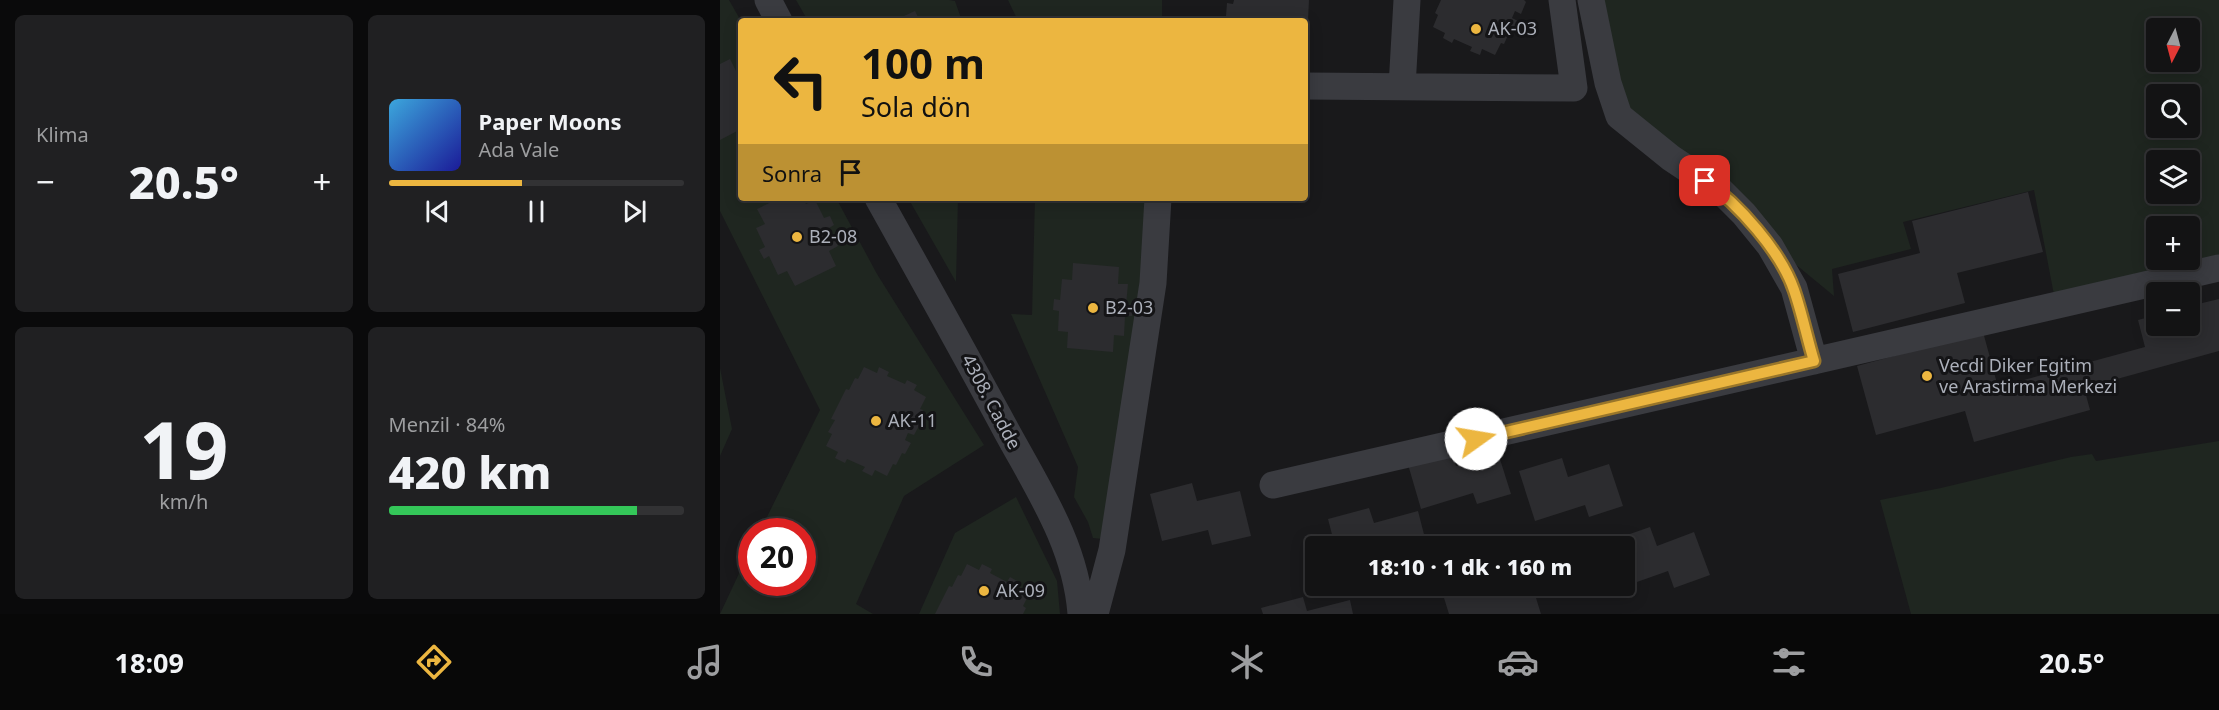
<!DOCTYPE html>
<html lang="tr">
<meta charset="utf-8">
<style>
body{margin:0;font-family:"Noto Sans",sans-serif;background:#202022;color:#f1f3f6;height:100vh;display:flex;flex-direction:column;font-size:22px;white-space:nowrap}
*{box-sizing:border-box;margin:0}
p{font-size:20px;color:#9d9ea0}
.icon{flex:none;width:33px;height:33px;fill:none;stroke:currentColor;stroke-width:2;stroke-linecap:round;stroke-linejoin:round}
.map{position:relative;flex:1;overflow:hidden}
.sheet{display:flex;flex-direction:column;gap:15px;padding:15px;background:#0a0a0b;width:720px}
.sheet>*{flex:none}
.hud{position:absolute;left:18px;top:18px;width:570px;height:183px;border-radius:6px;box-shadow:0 3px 15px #0003,0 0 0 2px #323234;background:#ecb640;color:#111;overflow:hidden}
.needle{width:39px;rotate:186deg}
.controls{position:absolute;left:1426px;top:18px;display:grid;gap:12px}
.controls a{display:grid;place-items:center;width:54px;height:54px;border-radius:6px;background:#131314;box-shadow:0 3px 15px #0003,0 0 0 2px #323234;font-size:30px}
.speed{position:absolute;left:18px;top:518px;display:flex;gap:12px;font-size:30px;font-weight:700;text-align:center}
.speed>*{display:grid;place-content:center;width:78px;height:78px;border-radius:50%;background:#131314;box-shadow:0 3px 15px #0003,0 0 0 2px #323234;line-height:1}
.speed .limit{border:9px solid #d22;background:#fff;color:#111}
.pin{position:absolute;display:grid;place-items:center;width:51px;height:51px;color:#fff;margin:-26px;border-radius:12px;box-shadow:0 3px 9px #0006}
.me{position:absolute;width:66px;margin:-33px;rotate:77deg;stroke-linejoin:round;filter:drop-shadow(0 0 4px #0008)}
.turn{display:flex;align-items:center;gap:21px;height:126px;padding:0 24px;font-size:27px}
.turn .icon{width:78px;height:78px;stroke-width:2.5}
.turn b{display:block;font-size:42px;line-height:51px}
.then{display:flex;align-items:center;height:57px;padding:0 24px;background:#0003;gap:12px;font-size:22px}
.big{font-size:45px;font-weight:800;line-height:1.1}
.sheet .card{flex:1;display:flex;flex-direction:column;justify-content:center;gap:9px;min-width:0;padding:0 21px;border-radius:9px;background:#202022}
.sheet .dial{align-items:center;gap:0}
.dial b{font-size:78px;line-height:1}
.song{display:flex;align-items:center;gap:18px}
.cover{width:72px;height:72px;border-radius:9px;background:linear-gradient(135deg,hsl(200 70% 55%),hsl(240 70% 35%))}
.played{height:6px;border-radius:3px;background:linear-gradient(90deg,#ecb640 45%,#323234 45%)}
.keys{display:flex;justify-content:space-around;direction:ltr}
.heat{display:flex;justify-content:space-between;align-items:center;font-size:33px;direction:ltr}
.charge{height:9px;border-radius:4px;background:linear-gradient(90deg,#34c759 84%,#323234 0)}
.sheet .tiles{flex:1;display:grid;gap:15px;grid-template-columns:repeat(2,1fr)}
.trip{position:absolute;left:585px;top:536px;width:330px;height:60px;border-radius:6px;background:#131314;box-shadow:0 3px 15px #0003,0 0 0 2px #323234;font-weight:800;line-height:60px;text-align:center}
.tab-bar{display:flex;height:96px;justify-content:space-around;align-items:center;background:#080808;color:#9d9ea0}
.tab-bar .icon{width:42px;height:42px}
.tab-bar .selected{color:#ecb640}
.tab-bar b{font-size:27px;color:#f1f3f6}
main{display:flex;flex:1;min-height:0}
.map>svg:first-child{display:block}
</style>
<main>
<section class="sheet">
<div class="tiles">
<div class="card"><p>Klima</p>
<div class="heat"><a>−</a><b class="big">20.5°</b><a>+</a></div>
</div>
<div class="card">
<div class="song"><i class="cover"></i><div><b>Paper Moons</b><p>Ada Vale</p></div></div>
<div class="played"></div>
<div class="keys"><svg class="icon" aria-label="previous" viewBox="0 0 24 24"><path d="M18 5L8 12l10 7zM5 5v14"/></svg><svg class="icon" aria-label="pause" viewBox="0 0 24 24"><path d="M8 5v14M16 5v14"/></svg><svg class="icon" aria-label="next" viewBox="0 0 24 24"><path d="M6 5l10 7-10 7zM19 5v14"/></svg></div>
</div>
<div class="card dial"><b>19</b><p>km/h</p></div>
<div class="card"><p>Menzil · 84%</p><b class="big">420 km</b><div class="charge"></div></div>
</div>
</section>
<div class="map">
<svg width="1499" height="614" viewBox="0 0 1499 614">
<rect width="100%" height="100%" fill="#19191b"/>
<path fill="#1f2620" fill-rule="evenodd" d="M0 0H9L21 21V198H116L157 274 264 445 184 496 136 604 153 614H0L31 548 32 582H82V531H40L100 410 0 211Z
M76 0H229L235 1 242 21H88Z
M288 0H442V21H298Z
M878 0H1499V262L1334 295 1314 190 1183 222 1191 249 1112 269 1114 296 1063 254 904 110ZM1437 28H1470V62H1437ZM1437 94H1470V128H1437ZM1437 160H1470V194H1437ZM1437 226H1470V260H1437Z
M188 198H238L236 282Z
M315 198H431L426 281 383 539 373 538 368 522 354 497 358 467 291 314 312 315Z
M0 368 12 429 0 456Z
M1499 441V614H1191L1160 500 1221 488 1351 457 1372 454 1376 461Z
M296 497 337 581 340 614H199L235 533Z"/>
<path fill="#2c2c2f" d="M514 0H589L588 20 509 21 510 16H506L507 3 513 4Z
M721 0H804L806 2 801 14 795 11 792 18 798 21 793 33 790 31 784 44 781 43 775 55 762 49 760 55 750 51 752 47 734 39 732 43 723 38 725 33 713 27 718 15 715 13Z
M195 11 200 21H173Z
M10 59 19 77 21 76V129L0 140V64Z
M1308 192 1323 252 1237 273 1245 303 1133 332 1118 274 1200 253 1192 221Z
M60 198H83L86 204 95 200 104 218 110 216 114 225 109 228 118 246 109 251 116 266 75 286 67 271 58 275 49 256 44 259 39 250 45 247 36 228 45 224 37 209Z
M353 263 399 267 398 284H408L406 305 412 306V316H405L404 336 394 335 393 352 347 348 348 332 338 331 339 311 333 310 334 299 340 300 342 279 352 280Z
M1499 299V351L1364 388 1370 410 1254 442 1245 411 1156 435 1137 366 1263 332 1278 387 1425 347 1418 320 1437 315V326H1470V306Z
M144 367 157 373 159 367 169 372 167 376 185 384 187 380 197 385 194 390 206 397 200 409 203 410 197 423 200 424 194 435 188 433 185 440 191 443 185 454 182 453 176 465 173 464 167 476 155 470 152 476 142 471 145 467 127 459 125 463 115 458 118 452 106 446 112 434 108 432 115 420 111 419 126 389 129 390 135 378 138 379Z
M730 448 736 466 778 453 791 494 757 504 753 493 701 509 687 461Z
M842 458 848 477 889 464 903 506 869 517 865 505 815 521 799 471Z
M472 483 477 501 520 491 531 536 492 545 488 530 442 541 430 494Z
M649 508 654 523 698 511 707 546H615L608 519Z
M930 527 937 546 974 532 990 575 954 588 948 571 900 588 899 585H904V546H885L884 543Z
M247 564 259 570 262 564 272 569 270 573 287 582 290 577 299 582 296 588 309 594 303 606 306 608 303 614H215L229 586 232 587 238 575 241 576Z
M720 585H812L821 614H729Z
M583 597 587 611 630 600 633 614H543L541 608Z"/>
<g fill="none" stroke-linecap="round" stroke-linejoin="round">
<path stroke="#3a3b40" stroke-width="27" d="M48 0 59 21
M871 0 888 83 899 116 951 158 1002 192 1024 214 1050 246 1074 288 1094 361
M585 86 854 88 842 0
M682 87 687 0
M158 198C201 275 244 352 286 430 318 489 356 545 361 614
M553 485 1499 268
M375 614 392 550 433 283 438 198"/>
</g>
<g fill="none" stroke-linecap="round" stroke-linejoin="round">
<g stroke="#99762a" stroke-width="15">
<path id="route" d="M756 439 1094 361C1087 338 1082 313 1074 290 1061 252 1018 203 985 181"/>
</g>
<use href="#route" stroke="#ecb640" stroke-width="10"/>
</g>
<g fill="#ecb640" stroke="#141416" stroke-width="2">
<circle cx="756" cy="29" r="6"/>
<circle cx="77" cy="237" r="6"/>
<circle cx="373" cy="308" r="6"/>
<circle cx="1207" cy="376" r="6"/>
<circle cx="156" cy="421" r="6"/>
<circle cx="264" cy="591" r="6"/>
</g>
<g text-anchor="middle" stroke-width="6" stroke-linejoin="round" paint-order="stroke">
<g font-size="18" fill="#acb0ba" stroke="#141416" text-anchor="start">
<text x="768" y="35">AK-03</text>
<text x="89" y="243">B2-08</text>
<text x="385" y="314">B2-03</text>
<text x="1219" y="372">Vecdi Diker Egitim<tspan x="1219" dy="21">ve Arastirma Merkezi</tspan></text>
<text x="168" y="427">AK-11</text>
<text x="276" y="597">AK-09</text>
</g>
<g font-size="18" fill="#acb0ba" stroke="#141416">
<text transform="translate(271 402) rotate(62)" y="6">4308. Cadde</text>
</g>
</g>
</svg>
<div class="controls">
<a><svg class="needle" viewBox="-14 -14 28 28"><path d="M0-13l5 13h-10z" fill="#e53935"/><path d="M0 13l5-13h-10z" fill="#9d9ea0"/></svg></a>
<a><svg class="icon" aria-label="search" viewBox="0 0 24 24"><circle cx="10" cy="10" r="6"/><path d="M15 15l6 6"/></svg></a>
<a><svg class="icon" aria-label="layers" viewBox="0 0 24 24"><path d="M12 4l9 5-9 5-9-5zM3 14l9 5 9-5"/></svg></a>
<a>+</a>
<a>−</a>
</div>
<div class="speed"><div class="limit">20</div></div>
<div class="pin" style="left:985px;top:181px;background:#d93025"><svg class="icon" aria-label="arrive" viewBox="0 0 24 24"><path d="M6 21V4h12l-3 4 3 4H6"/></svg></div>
<svg class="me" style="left:756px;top:439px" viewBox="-20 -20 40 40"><circle r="19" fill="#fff"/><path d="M0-13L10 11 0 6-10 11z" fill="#ecb640"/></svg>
<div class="trip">18:10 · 1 dk · 160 m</div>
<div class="hud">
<div class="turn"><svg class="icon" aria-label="left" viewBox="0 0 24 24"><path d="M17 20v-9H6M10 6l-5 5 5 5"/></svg><div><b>100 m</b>Sola dön</div></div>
<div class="then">Sonra<svg class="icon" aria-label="arrive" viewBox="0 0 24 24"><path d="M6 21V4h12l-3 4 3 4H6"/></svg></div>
</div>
</div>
</main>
<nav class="tab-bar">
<b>18:09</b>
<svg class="icon selected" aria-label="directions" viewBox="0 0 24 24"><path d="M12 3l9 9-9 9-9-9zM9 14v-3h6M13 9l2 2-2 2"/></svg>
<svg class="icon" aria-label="music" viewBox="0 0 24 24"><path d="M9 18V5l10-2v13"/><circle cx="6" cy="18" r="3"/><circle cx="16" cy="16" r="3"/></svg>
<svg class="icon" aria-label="phone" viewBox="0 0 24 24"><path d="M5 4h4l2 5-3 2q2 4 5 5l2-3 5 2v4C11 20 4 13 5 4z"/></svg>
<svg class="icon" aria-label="climate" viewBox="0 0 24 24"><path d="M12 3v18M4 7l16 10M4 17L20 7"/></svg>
<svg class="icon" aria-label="car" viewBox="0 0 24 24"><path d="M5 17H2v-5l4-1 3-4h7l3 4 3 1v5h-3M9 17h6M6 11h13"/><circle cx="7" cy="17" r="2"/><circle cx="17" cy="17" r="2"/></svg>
<svg class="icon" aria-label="filters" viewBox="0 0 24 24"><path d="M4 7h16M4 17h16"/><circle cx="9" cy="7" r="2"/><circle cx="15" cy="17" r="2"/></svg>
<b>20.5°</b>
</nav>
